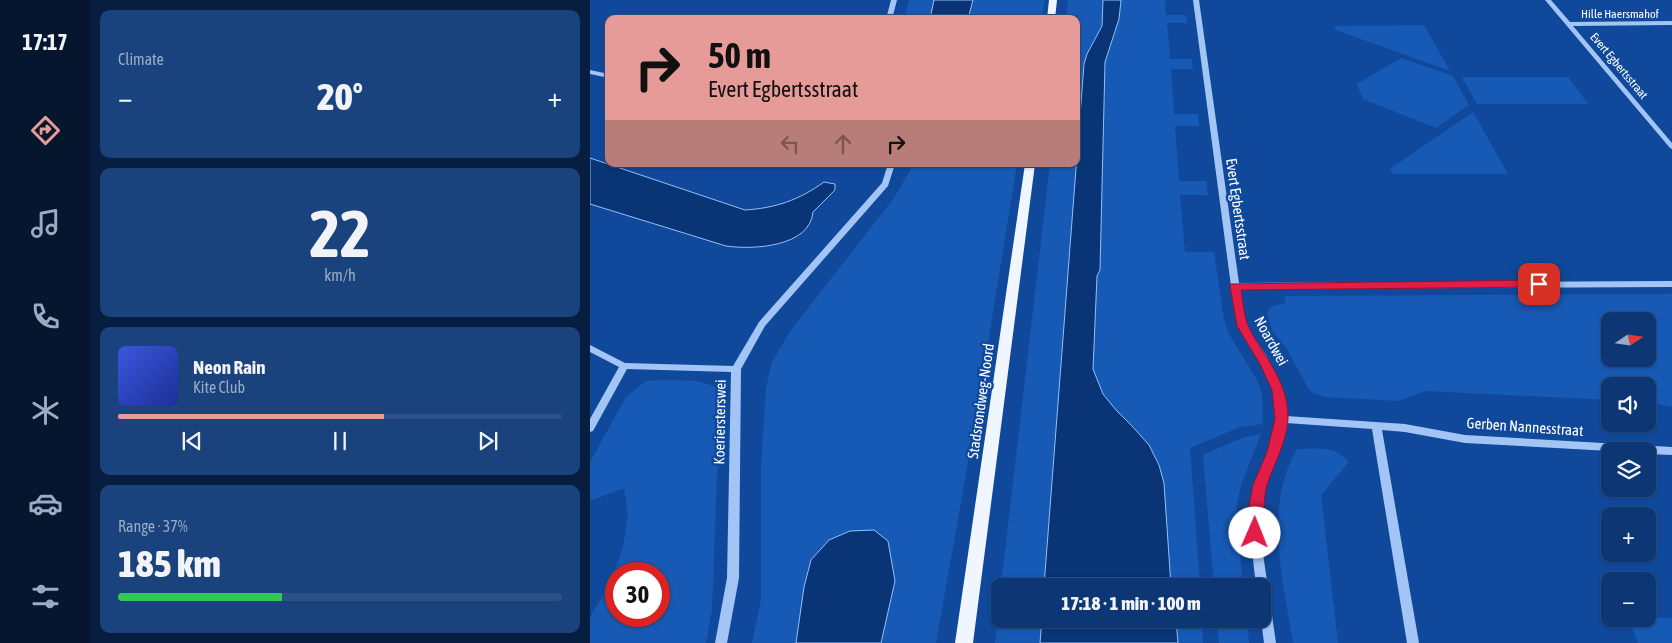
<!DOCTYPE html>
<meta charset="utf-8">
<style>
body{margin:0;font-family:"Asap Condensed",sans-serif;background:#1a427c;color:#f1f3f6;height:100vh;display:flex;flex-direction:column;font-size:19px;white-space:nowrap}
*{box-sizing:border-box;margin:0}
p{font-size:16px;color:#9aacc5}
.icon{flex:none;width:28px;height:28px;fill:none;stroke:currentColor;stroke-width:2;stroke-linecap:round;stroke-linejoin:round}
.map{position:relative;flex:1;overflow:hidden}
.side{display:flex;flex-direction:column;gap:10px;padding:10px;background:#071e40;width:500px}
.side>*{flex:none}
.hud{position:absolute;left:15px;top:15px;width:475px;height:152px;border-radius:10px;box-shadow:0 1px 4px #0004,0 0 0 1px #2c5186;background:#e69b98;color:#111;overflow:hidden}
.needle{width:32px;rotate:77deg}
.controls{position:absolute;left:1011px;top:312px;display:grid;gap:10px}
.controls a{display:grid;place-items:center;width:55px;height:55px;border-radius:10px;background:#0c3774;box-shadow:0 1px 4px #0004,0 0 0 1px #2c5186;font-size:25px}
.speed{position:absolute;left:15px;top:562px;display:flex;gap:10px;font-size:25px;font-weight:700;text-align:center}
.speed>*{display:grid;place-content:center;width:65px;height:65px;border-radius:50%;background:#0c3774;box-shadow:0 1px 4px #0004,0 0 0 1px #2c5186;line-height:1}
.speed .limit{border:8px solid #d22;background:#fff;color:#111}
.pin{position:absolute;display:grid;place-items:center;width:42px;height:42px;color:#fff;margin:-21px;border-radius:10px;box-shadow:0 2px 8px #0006}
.me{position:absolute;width:55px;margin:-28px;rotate:1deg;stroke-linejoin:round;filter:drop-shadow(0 0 4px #0008)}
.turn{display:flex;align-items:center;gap:18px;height:105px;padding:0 20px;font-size:22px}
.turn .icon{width:65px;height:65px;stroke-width:2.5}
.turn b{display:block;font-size:35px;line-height:42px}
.lanes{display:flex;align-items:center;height:48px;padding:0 20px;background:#0003;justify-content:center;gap:25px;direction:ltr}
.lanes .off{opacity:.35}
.big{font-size:38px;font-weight:800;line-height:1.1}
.side .widget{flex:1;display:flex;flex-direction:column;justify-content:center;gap:8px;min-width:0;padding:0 18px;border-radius:10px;background:#1a427c}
.side .dial{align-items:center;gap:0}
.dial b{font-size:65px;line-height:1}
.song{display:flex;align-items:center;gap:15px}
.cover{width:60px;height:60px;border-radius:8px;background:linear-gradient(135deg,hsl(230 70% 55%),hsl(230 70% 35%))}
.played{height:5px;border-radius:2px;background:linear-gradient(90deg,#e69b98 60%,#2c5186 60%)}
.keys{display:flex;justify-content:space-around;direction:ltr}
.heat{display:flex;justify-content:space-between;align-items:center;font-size:28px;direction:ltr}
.charge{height:8px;border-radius:4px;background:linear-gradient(90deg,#34c759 37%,#2c5186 0)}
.trip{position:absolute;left:401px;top:578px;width:280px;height:50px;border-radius:10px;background:#0c3774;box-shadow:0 1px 4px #0004,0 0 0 1px #2c5186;font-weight:800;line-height:50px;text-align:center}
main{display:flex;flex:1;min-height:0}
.tabs{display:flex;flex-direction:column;width:90px;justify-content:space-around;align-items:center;background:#05162e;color:#9aacc5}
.tabs .icon{width:35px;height:35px}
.tabs .current{color:#e69b98}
.tabs b{font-size:22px;color:#f1f3f6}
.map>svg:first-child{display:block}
</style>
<main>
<nav class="tabs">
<b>17:17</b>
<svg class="icon current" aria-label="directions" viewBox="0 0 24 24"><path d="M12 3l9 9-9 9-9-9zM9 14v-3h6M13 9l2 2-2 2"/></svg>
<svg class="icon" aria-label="music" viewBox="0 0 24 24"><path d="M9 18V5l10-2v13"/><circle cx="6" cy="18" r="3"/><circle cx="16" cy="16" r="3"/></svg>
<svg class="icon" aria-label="phone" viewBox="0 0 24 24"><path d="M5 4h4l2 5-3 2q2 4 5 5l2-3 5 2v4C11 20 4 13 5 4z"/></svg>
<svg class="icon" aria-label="climate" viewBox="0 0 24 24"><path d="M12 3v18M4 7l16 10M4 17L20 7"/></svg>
<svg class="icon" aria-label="car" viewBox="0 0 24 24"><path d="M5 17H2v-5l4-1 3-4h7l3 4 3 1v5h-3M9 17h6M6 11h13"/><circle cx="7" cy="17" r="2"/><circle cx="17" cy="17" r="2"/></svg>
<svg class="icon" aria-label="filters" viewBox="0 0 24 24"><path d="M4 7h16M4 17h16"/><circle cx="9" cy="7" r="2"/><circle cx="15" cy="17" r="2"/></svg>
</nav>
<section class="side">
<div class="widget"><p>Climate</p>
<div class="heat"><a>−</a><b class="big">20°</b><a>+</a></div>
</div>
<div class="widget dial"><b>22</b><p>km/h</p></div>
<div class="widget">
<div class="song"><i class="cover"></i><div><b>Neon Rain</b><p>Kite Club</p></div></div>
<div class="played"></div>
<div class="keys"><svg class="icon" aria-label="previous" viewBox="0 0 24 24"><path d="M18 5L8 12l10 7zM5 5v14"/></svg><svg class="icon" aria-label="pause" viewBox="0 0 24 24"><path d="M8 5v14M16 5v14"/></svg><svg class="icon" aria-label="next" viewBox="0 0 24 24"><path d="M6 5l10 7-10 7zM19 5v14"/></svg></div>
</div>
<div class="widget"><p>Range · 37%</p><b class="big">185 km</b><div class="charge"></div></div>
</section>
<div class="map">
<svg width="1082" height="643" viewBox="0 0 1082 643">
<rect width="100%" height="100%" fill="#10499b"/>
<path fill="#175ab5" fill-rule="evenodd" d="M319 0H344L340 19H314Z
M383 0H455L451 19H378Z
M478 0H513L512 26 497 54 494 64 454 586H411L460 164H486V19H476Z
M531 0H575L576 15H596L597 23H577L580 59H602L603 69H581L584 114H608L609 126H585L589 181H616L618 195H590L595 252H624L634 320 639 334 667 380 672 395 673 424 650 427 600 448 610 586H581L569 465 559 445 542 426 526 410 513 394 503 369 507 276 510 270 515 62 529 19Z
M834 25 860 71 746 30 744 26Z
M811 58 863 76 879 105 846 128 773 99 767 84Z
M872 77H978L998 104H887Z
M883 112 918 174H803L800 169Z
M324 164H427L385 423 346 643H291L305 581 298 541 260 531 239 540 221 560 214 587 206 643H162L171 600V465L176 388 182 362 201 330 304 198Z
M1082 294V407L1058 402V386H1020V400L835 391 809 401 734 397 723 393 718 388 697 349 683 332 677 313 682 306 696 303 694 296ZM1020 321H1058V359H1020Z
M75 380 107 381 121 385 136 394 127 474 122 610 116 643H0V617L21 582 33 547 38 515 34 488 0 501V462L36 397 56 381ZM26 574H69V616H26Z
M671 434 651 485 648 498 646 516 653 586H624L613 455 654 437Z
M707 449C729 449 743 445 759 462L731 495 748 643H703C693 579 673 508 707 449Z
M410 598V619H452L450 643H405Z
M1058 617 1082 618V643H1048L1039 619H1058Z
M586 619H612L613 643H588Z
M627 619H657L659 643H629Z"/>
<path fill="#093576" stroke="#94c0f8" d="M344 0H383L378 19H340Z
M513 0H531L529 19 515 62 510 270 507 276 503 369 513 394 526 410 542 426 559 445 569 465 574 483 581 586H454L494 64 497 54 512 26Z
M0 158 155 210C186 208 209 200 234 182L245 184V190L223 212C220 247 163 250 136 246L0 204Z
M284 530 298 541 305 581 291 643H206L214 587 221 560 239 540 260 531Z
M452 619H586L588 643H450Z"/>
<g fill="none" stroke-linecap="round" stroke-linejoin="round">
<path fill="#a2c5f5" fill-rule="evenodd" d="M301 0H307L302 19H296Z
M603 0H609L649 283 1082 281V287L650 289 656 326 676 355 693 390 696 416 815 424 875 435 1082 447V455L1058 454V451H1020L875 443 815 432 792 430 829 643H817L782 429 696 423 689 452 675 485 671 506 670 533 686 643H674L671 619H672V586H666L660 533 661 506 665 485 679 452 687 419 683 390 667 356 648 326 641 286Z
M955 0H961L980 22 1082 21V25L983 26 1082 143V149L1080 148Z
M0 70 19 74V78L0 74Z
M298 164H305L298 186 175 326 151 369 149 578 137 643H125L137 578 141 372 37 369 3 431 0 432V419L29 367 0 352V345L35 363 143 366 169 322 292 183Z"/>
<path fill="#f0f6ff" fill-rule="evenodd" d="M459 0H467L465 19H457Z
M435 164H445L383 643H365Z"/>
</g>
<path fill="#e11d48" stroke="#92132f" d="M949 280 953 281 954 284 953 287 651 290C653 302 654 317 659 328 675 358 699 383 698 419 697 442 684 463 677 485 672 500 676 525 670 538L665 539 660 538 658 533 659 506 663 485 677 452 685 419 682 390 670 364 647 326 640 286 641 284Z"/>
<g text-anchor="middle" stroke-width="5" stroke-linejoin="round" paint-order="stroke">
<g font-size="12" fill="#fff" stroke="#10499b">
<text x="1030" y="18">Hille Haersmahof</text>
<text transform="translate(1029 66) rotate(50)" y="4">Evert Egbertsstraat</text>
</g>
<g font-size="15" fill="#fff" stroke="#10499b">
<text transform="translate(648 209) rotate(82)" y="5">Evert Egbertsstraat</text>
<text transform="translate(681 341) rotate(61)" y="5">Noardwei</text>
<text transform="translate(391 401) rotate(-82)" y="5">Stadsrondweg-Noord</text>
<text transform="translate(130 422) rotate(-89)" y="5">Koeriersterswei</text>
<text transform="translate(935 427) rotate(4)" y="5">Gerben Nannesstraat</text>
</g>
</g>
</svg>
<div class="controls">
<a><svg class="needle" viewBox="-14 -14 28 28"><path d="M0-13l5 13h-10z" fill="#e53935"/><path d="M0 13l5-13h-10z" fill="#9aacc5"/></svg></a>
<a><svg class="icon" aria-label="sound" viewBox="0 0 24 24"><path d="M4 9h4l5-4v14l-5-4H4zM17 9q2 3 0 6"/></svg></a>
<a><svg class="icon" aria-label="layers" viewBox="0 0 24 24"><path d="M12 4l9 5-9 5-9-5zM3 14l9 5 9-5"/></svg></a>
<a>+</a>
<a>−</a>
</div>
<div class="speed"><div class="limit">30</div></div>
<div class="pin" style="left:949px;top:284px;background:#d93025"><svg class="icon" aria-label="arrive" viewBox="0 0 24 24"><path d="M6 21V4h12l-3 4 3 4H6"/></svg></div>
<svg class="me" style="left:665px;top:533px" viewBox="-20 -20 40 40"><circle r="19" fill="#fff"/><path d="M0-13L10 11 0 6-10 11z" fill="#e11d48"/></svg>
<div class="trip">17:18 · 1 min · 100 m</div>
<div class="hud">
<div class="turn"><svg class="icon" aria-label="right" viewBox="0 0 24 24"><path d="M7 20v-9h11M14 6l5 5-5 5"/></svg><div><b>50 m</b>Evert Egbertsstraat</div></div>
<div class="lanes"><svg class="icon off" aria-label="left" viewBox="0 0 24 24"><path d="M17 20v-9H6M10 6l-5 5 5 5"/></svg><svg class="icon off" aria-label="ahead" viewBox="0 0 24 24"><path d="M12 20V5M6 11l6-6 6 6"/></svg><svg class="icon" aria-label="right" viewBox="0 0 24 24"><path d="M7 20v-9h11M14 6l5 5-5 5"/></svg></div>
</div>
</div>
</main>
